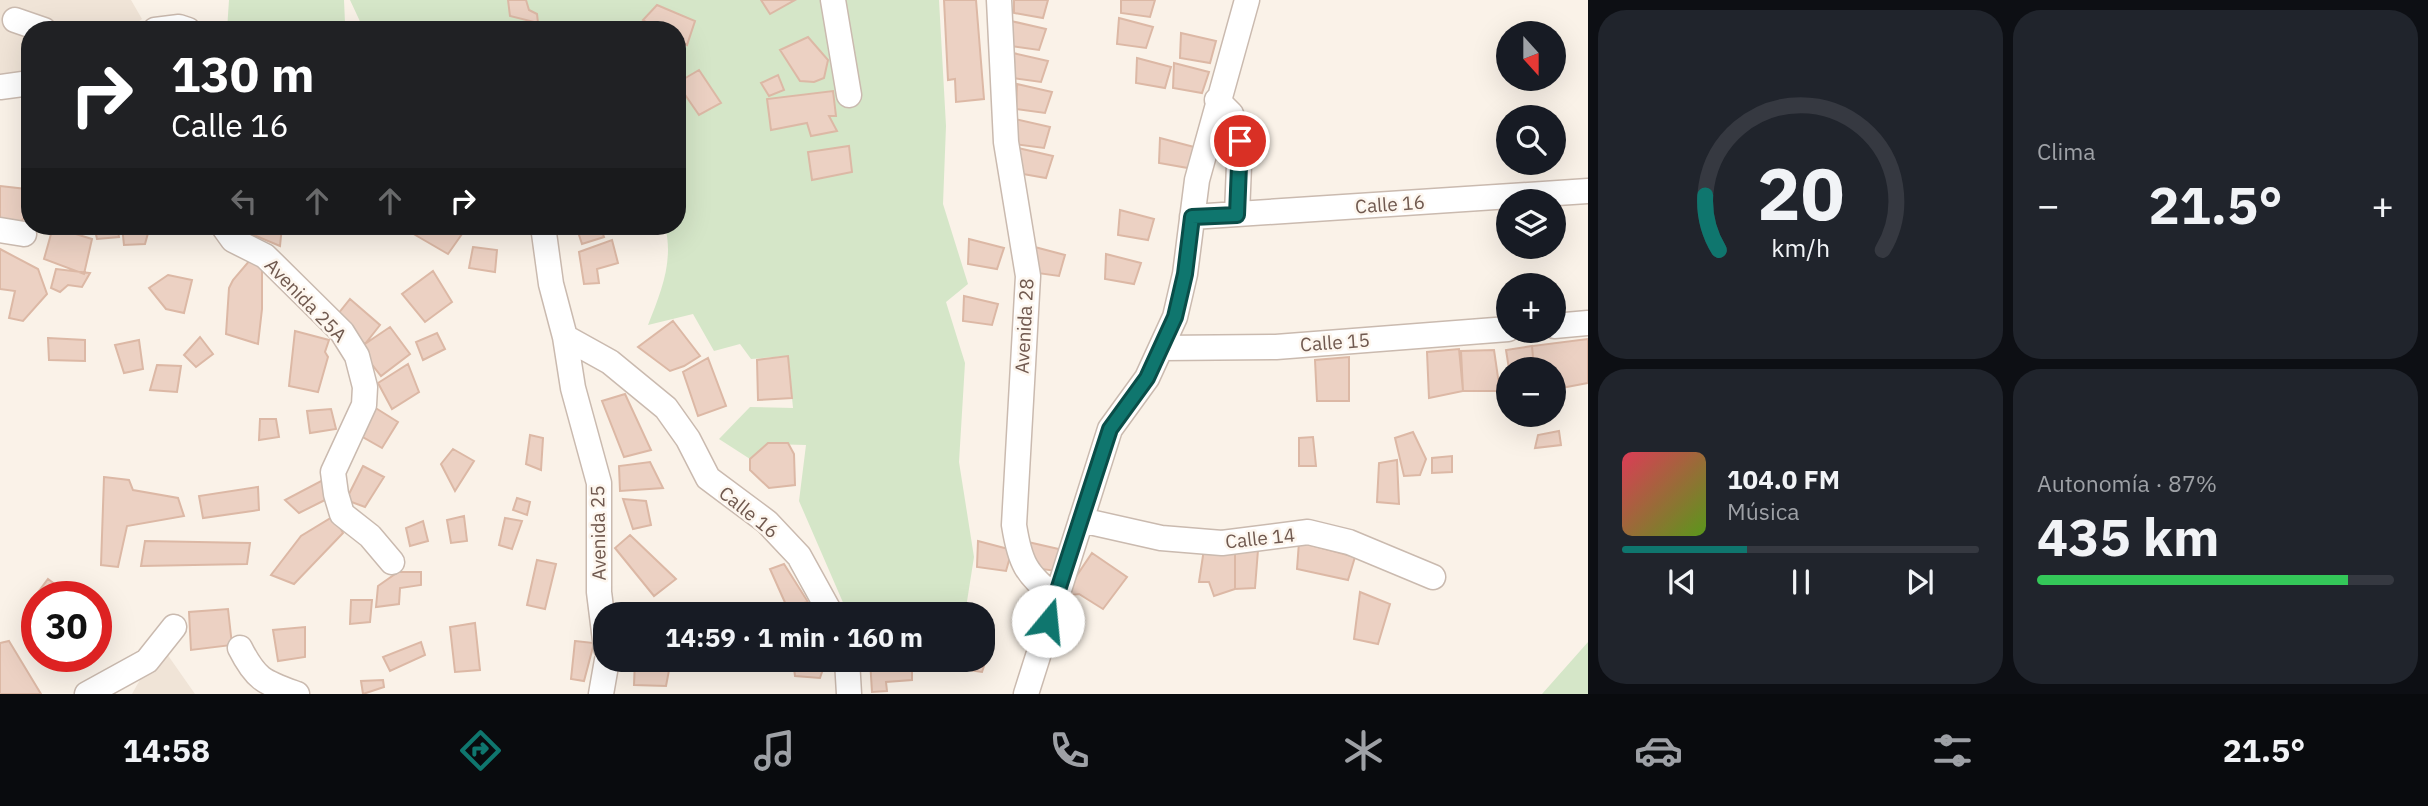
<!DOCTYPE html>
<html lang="es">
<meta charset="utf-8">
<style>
body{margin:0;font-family:"IBM Plex Sans",sans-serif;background:#20242c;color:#f1f3f6;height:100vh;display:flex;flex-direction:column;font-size:26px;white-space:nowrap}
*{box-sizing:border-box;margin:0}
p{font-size:23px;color:#9ea1a6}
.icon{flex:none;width:38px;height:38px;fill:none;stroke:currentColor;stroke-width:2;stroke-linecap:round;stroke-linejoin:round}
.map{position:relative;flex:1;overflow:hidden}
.side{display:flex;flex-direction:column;gap:10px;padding:10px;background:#0d0f14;width:840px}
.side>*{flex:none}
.banner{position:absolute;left:21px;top:21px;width:665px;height:214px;border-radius:28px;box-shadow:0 7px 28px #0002;background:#202124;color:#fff;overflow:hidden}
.needle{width:46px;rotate:159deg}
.fabs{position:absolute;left:1496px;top:21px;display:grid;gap:14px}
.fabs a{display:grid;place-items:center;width:70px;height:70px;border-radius:50%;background:#171b24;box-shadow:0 7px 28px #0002;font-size:35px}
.speed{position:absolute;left:21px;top:581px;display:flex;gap:14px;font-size:35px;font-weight:700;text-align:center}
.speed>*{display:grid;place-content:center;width:91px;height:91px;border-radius:50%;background:#171b24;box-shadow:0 7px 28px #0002;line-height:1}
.speed .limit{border:10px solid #d22;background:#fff;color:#111}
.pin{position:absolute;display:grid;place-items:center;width:60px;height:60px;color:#fff;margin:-30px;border:4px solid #fff;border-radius:50%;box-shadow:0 2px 7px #0007}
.me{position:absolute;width:77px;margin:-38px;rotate:17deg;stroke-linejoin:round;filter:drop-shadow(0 0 5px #0008)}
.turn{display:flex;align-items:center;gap:24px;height:147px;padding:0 35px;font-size:32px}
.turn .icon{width:91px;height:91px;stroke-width:2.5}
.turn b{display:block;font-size:49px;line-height:60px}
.lanes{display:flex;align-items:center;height:66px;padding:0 35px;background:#0003;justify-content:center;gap:35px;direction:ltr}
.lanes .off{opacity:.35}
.big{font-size:52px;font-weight:700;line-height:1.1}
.side .card{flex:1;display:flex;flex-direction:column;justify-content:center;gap:10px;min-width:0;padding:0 24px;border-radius:28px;background:#20242c}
.side .dial{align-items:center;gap:0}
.dial svg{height:182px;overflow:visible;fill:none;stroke:#363941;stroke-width:7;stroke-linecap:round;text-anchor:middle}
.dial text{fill:#f1f3f6;stroke:none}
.song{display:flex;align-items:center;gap:21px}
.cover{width:84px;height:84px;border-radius:10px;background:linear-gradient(135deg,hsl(350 70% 55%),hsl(90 70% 35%))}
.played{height:7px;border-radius:4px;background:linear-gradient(90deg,#0f766e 35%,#363941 35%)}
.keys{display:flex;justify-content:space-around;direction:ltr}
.heat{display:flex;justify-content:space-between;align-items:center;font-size:38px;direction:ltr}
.charge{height:10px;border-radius:5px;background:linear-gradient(90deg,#34c759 87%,#363941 0)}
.side .tiles{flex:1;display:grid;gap:10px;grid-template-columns:repeat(2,1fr)}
.trip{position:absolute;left:593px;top:602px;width:402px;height:70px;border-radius:28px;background:#171b24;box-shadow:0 7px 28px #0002;font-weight:700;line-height:70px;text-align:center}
.tabs{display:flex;height:112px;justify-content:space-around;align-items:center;background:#090b0e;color:#9ea1a6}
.tabs .icon{width:49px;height:49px}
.tabs .active{color:#0f766e}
.tabs b{font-size:32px;color:#f1f3f6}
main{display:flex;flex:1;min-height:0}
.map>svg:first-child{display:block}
</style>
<main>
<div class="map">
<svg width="1588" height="694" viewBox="0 0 1588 694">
<rect width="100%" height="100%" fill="#faf2e8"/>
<path fill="#f0e4d7" d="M0 0H131L142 19 127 30H30V74H0Z
M160 644 195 694H132Z"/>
<path fill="#d5e6c8" d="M229 0H344L345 23 329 30H227Z
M350 0H939L946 126 943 204 968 284 946 302 965 363 959 462 974 557 965 614H848L799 501 806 445 768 444 750 459 719 439 750 407 793 408 788 356 751 359 740 344 714 351 693 314 648 325C661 292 674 261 665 226H677V30H364Z
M1588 642V694H1542Z"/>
<path fill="#ecd1c3" stroke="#dcb8a5" stroke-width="2" d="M508 0H526L529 10 537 14 538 23 510 16Z
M761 0H795L770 14Z
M944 0H976L984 99 956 102 955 79 948 80Z
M1014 0H1048L1043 18 1014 13Z
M1121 0H1155L1150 17 1121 13Z
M657 5 695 21 687 45 677 40V30H660L643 20Z
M1119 18 1153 27 1146 48 1117 44Z
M1011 21 1046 29 1039 50 1010 46Z
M1181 33 1216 41 1210 63 1180 58Z
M808 37 828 60 824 78 814 82 800 81 780 50Z
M1013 53 1048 61 1041 82 1012 78Z
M1137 58 1171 67 1165 88 1136 83Z
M1174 63 1209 72 1202 93 1173 88Z
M699 70 721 103 699 115 677 83Z
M778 75 784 90 769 96 761 83Z
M1017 84 1052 92 1045 113 1016 109Z
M833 91 836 116H829L837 131 811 136 807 123 771 130 767 99Z
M1015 119 1050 127 1044 148 1015 144Z
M1160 138 1194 147 1188 168 1159 163Z
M849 146 852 172 812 180 808 152Z
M1018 148 1053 156 1046 178 1017 173Z
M0 186 26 189 29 211 18 226 0 222Z
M1120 210 1154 219 1148 240 1118 235Z
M94 226H117L119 237 97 239Z
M122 226H150L145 244 124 245Z
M238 226H282L280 246 237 228Z
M407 226H452L462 234 448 254 405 229Z
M576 226H600L604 237 582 244Z
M53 227 92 239 84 274 44 259Z
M969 239 1004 248 997 269 968 264Z
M612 240 618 263 597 269 599 283 584 284 579 252Z
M1031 246 1065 255 1059 276 1030 272Z
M473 247 497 250 495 272 469 268Z
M0 249 38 269 47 294 23 321 9 318 15 291 0 289Z
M1106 254 1141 263 1134 284 1105 279Z
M250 260 262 267V309L258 344 226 334 229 288 233 280Z
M56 269 90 273 82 287 68 285 60 292 51 288Z
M433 271 452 302 425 322 402 294Z
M168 275 192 280 184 313 166 309 149 288Z
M964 296 998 304 992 325 963 321Z
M350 299 380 325 365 344 334 319Z
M673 321 700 356 684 366 670 371 638 347Z
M390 327 410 354 381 376 359 348Z
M295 331 329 340 325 352 328 357 318 392 289 386Z
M437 333 445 349 423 360 416 342Z
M200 337 213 354 196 367 184 355Z
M48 338 85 340V361L49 360Z
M1588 339V383L1556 389 1554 369H1534L1532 346Z
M139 340 143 369 124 373 115 345Z
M1532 346 1534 369H1509L1506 350Z
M1459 349 1463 391 1429 398 1427 352Z
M1494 350 1500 391H1463L1461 351Z
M788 356 792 398 758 400 757 360Z
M1349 357V401H1317L1315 360Z
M708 358 726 406 698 416 683 372Z
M408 364 419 392 392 409 378 383Z
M157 365 181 366 177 392 150 390Z
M625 394 651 450 624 457 602 401Z
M374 407 398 422 382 448 361 436Z
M331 409 336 429 310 433 307 411Z
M260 419H276L279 437 259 440Z
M1559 431 1561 445 1535 448 1538 435Z
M1413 432 1426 459 1420 475 1404 476 1395 438Z
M530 435 543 438 541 470 526 464Z
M1313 437 1316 466H1299V438Z
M768 443H788L794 454 795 485 769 488 750 470V459Z
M453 449 474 461 455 491 441 464Z
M1452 456V472L1432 473V458Z
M1397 460 1399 504 1377 502 1379 463Z
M650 462 663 488 620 491 619 466Z
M363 466 384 477 365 507 346 500Z
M104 477 129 480 133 490 178 498 184 516 127 526 118 567 101 565Z
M323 480 333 496 299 513 285 500Z
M258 487 259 510 203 518 199 496Z
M517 498 530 502 527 515 513 510Z
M623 499 646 501 651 525 633 529Z
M334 516 343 533 294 584 271 575 301 536Z
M464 516 467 541 451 543 447 520Z
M505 518 522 521 512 549 499 545Z
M423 521 428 541 410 546 406 528Z
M630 535 676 579 654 596 615 548Z
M145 541 250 543 247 564 141 566Z
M978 541 1012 550 1006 571 977 567Z
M1028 542 1063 550 1056 571 1027 567Z
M1299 542 1355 557 1348 580 1297 569Z
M1235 548 1258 550 1255 588 1235 589Z
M1235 548V589L1214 596 1209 582H1199L1204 549Z
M1092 553 1127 577 1103 609 1079 594 1063 596Z
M537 560 556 564 545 609 527 605Z
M784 564 808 602 787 607 770 569Z
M398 572H421V585L400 588 399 604 376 607 378 586Z
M48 579 72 597H37V613L27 607Z
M1360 592 1390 604 1378 644 1354 639Z
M351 600H372L370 622 350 624Z
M228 609 232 645 191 650 189 612Z
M475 623 480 670 455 672 450 627Z
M305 627V657L278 661 273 630Z
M9 641 41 694H0V643Z
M575 641 594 643 584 681 571 679Z
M421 642 425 655 390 671 383 657Z
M984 650 989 651 982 672 953 668 954 660H984Z
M635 660H671L666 686 634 685Z
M793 660H826L820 678 795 676Z
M870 660H912V680L886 682 887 691 872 692Z
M383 680 384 687 363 694 361 681Z"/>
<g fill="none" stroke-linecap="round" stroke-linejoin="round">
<g stroke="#cabaaf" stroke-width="27">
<path id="street" d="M833 0 849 95
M999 0 1006 142 1028 276 1014 525C1020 563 1026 574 1055 597
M15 20 44 30
M155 30 179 27 188 30
M0 87 30 83
M1217 100 1231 114 1240 141 1237 214
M1192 217 1588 191
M223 226 233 240 265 256 342 332 357 356 365 387 364 405 333 472 336 494 342 514 370 536 392 562
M543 226 551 284 565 337 573 388 599 483V592L606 648
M0 230 24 234
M1554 326 1588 323
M565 337 610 362 666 408 688 439 708 478 767 522 799 556 831 614
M1162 348 1276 347 1508 329
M1081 520 1161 538 1222 543 1308 532 1349 542 1433 577
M240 648C256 680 264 682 297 694
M847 660 849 694
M87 694 147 661 174 627
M601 694 607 660
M1026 694 1110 429 1147 378 1175 317 1185 274 1197 180 1247 0"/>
</g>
<use href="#street" stroke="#fff" stroke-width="24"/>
</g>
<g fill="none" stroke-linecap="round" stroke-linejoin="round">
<g stroke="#0a4d48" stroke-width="18">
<path id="route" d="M1048 621 1110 429 1147 378 1175 317 1185 274 1192 217 1237 215 1240 141"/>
</g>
<use href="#route" stroke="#0f766e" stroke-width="12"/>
</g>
<g text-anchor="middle" stroke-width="5" stroke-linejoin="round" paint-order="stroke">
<g font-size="19" fill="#70594f" stroke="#fdf6ee">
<text transform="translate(1390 204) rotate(-4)" y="7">Calle 16</text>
<text transform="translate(306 300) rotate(46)" y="7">Avenida 25A</text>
<text transform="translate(1024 326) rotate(-87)" y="7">Avenida 28</text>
<text transform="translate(1335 342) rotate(-4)" y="7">Calle 15</text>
<text transform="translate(749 512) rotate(39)" y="7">Calle 16</text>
<text transform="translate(598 533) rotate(-91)" y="7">Avenida 25</text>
<text transform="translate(1260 538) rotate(-6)" y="7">Calle 14</text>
</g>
</g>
</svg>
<div class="fabs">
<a><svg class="needle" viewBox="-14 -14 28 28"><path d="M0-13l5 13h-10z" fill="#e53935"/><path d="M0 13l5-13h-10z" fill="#9ea1a6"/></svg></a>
<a><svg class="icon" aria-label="search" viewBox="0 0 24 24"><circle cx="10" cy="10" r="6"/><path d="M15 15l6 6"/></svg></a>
<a><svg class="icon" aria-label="layers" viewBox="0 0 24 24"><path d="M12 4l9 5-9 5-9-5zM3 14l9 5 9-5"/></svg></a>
<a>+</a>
<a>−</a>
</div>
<div class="speed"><div class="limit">30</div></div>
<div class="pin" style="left:1240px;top:141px;background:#d93025"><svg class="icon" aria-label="arrive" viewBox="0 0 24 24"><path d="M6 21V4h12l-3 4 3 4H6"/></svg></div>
<svg class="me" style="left:1048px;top:621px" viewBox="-20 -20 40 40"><circle r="19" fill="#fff"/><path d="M0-13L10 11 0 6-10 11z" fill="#0f766e"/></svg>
<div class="trip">14:59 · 1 min · 160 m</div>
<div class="banner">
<div class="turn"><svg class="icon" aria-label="right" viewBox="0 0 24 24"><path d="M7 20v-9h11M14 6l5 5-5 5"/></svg><div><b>130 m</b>Calle 16</div></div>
<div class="lanes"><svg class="icon off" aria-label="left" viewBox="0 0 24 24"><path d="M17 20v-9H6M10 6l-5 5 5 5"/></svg><svg class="icon off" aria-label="ahead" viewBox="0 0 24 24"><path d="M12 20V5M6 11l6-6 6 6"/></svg><svg class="icon off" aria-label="ahead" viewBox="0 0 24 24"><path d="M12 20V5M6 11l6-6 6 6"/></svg><svg class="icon" aria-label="right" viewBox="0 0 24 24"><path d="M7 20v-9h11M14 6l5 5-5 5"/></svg></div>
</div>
</div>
<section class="side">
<div class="tiles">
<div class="card dial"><svg viewBox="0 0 100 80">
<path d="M14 69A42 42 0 1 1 86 69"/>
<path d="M14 69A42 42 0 0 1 8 45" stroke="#0f766e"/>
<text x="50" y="56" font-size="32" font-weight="700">20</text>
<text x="50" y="72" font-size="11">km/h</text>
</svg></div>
<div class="card"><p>Clima</p>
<div class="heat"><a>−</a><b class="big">21.5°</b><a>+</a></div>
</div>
<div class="card">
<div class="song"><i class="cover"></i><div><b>104.0 FM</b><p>Música</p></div></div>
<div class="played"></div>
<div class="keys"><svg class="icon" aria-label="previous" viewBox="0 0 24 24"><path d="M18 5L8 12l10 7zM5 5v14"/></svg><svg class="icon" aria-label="pause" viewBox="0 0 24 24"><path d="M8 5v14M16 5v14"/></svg><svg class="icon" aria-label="next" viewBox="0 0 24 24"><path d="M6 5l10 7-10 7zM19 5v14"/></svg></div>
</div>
<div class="card"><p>Autonomía · 87%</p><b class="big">435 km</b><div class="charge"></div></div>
</div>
</section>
</main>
<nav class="tabs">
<b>14:58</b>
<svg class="icon active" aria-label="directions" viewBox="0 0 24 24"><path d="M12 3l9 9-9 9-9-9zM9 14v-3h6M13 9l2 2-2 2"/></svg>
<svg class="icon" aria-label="music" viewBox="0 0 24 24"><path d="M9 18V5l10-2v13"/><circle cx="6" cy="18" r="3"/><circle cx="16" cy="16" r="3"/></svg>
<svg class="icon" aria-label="phone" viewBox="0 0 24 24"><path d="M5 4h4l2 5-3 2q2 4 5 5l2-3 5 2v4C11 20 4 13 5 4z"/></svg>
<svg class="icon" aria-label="climate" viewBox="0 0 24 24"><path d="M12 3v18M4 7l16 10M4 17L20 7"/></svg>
<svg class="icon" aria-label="car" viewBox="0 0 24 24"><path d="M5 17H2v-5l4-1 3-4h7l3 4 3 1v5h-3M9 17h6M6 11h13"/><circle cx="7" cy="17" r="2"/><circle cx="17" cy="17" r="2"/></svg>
<svg class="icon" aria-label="filters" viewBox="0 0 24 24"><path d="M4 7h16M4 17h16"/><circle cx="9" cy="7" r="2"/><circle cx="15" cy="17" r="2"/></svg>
<b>21.5°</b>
</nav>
